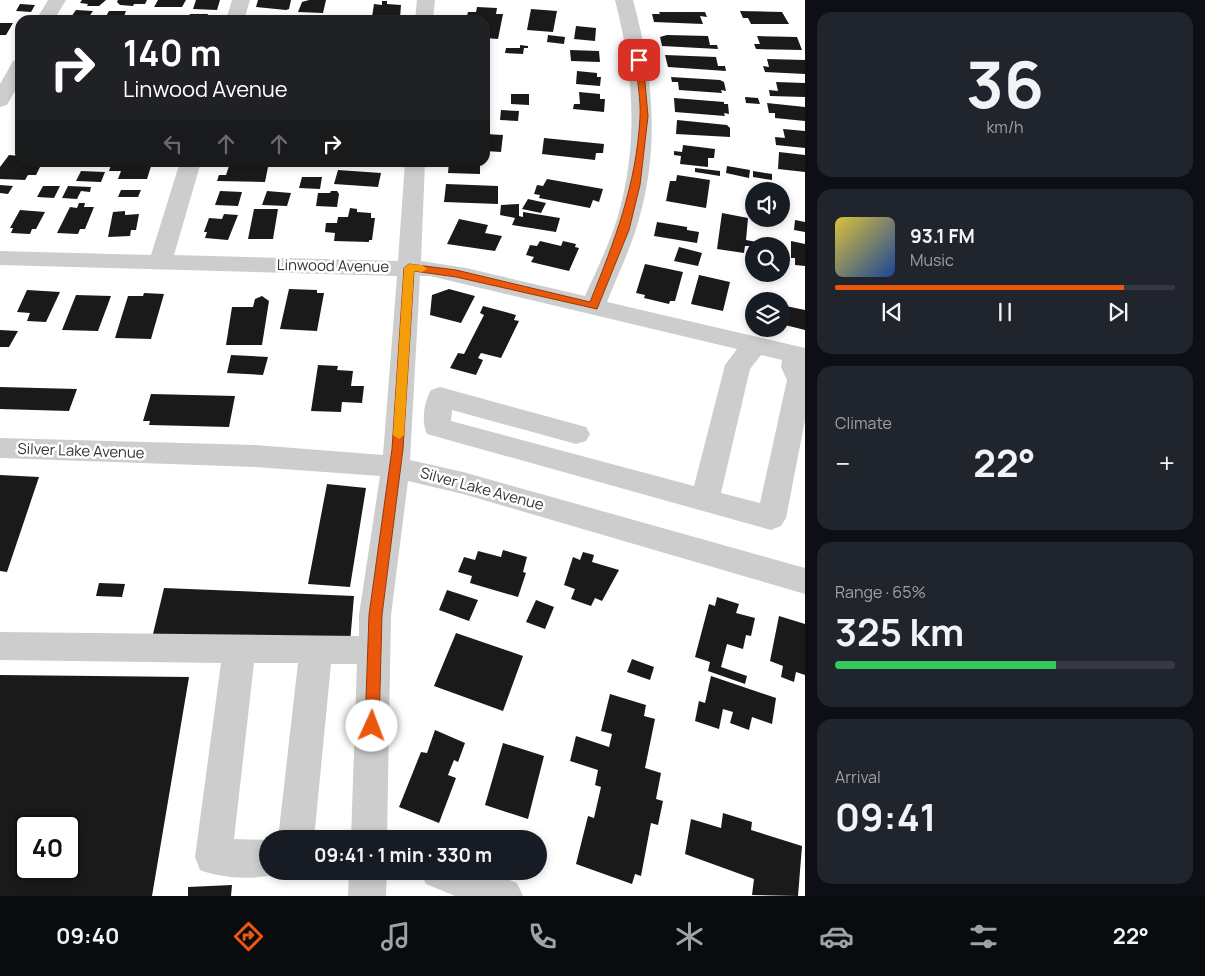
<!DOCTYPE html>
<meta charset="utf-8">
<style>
body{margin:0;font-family:Manrope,sans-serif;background:#20242c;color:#f1f3f6;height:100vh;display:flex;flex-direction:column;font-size:19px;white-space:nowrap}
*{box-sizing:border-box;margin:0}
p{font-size:16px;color:#9ea1a6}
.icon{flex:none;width:28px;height:28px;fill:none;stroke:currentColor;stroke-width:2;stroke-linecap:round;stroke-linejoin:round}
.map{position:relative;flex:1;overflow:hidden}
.panel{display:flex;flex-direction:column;gap:12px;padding:12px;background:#0d0f14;width:400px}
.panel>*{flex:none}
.guide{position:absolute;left:15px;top:15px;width:475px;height:152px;border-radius:15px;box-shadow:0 2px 8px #0003;background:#202124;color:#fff;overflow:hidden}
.controls{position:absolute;left:745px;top:182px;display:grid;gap:10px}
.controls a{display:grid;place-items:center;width:45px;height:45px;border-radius:50%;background:#171b24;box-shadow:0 2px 8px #0003;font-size:25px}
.speed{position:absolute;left:15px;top:815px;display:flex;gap:10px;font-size:25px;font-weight:700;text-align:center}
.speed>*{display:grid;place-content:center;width:65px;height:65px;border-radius:50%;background:#171b24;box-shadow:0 2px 8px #0003;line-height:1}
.speed .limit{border:2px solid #111;border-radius:8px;background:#fff;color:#111}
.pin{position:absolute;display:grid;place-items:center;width:42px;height:42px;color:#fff;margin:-21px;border-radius:10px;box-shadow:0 2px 8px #0006}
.me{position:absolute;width:55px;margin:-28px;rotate:2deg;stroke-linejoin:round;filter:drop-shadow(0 0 4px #0008)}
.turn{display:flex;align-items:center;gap:18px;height:105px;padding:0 25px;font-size:22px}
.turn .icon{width:65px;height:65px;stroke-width:2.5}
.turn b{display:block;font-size:35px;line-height:42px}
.lanes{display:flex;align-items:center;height:48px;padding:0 25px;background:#0003;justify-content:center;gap:25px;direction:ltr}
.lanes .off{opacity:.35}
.big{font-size:38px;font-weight:700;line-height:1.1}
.panel .tile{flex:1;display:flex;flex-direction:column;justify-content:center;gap:8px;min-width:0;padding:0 18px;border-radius:15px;background:#20242c}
.panel .dial{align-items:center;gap:0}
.dial b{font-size:65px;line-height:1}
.song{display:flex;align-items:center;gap:15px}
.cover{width:60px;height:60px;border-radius:8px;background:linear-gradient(135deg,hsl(50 70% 55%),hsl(220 70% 35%))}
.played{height:5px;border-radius:2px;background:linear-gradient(90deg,#ea580c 85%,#363941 85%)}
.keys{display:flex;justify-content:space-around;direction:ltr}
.heat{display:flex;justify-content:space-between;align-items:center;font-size:28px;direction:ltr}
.charge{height:8px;border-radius:4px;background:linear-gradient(90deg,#34c759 65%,#363941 0)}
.trip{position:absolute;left:259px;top:830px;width:288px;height:50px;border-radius:25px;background:#171b24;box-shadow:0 2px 8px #0003;font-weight:700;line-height:50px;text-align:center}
.menu{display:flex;height:80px;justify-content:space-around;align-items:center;background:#090b0e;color:#9ea1a6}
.menu .icon{width:35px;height:35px}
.menu .active{color:#ea580c}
.menu b{font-size:22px;color:#f1f3f6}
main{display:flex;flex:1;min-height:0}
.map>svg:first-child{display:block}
</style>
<main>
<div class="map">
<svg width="805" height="896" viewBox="0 0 805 896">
<rect width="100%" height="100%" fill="#fff"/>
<path fill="#1a1a1a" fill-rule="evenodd" d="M82 0H106L99 6H87L88 4 80 3Z
M118 0H147L145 4H134L133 6 120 5 117 2Z
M158 0H186L182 7H154Z
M196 0H220L217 10 193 9Z
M258 0H291L289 9 286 10 256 7Z
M309 0H326L323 13 298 12 302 2Z
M382 1H387V4L401 5 400 18 372 17 374 4 382 5Z
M20 4 35 5 31 12 16 11Z
M477 7 497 8 496 14H503L498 39 485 38V20H466L468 12H476Z
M531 9 557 11 553 32 527 30Z
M76 10 93 11 88 18 71 17Z
M109 11H126L123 19 105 18Z
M740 11 782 12 789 24H751L748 18H743Z
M659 12H705L707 17 700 16 703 24 654 22 652 14H660Z
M190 14H208L206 20H188Z
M0 23H13L6 35H0Z
M576 26 596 28 595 41 574 39Z
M548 35 565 37 564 44 547 42Z
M667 35 708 36 710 45H717L718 49 662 46 660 37Z
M757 36 797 37 802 50 756 49 754 44H760Z
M520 45 528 46V48H524L523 54 505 53 506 48H520Z
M570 50 599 51 600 62 571 61Z
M665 55 716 57 718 66H725L726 71 668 67Z
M767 59 805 60V74L765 72 763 66 769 67Z
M577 71 597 73V77H601L600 86 576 84Z
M671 77 720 80 724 82 726 91 721 90 722 93 679 90 678 82H672Z
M776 82 805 83V97L770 96 769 90 778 91Z
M579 92 600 94V99H605L604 112 573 109 574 104H580Z
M511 94H529V105L511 104Z
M745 97 758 98 760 104 746 103Z
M674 98 724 102V104H728L729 114 724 113 725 116 675 112Z
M767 103 805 107V121L775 118V113H769Z
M501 110 519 111 518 121 500 120Z
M677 120 727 125 730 128V137L676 134Z
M783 129 805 131V148L776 145 775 137 785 138Z
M485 134 503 135 501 152 485 151Z
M544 138 604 144 603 153H596L595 160 542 154Z
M683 145 715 149 714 158H708V167L680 164 681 156 674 155V151L682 152Z
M779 152 805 155V172L778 169Z
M9 155 20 156V162L41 165 36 175H28L25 180 0 179V167Z
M112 162H113L152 163 147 179H118L121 171H109Z
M449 162H480V174L448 173Z
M229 166 268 167 265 182 217 181 219 175H226Z
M727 166 750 170 749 178 726 173Z
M695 168 720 171V176L695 172Z
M338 170 381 173 378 187 334 184Z
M81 171 105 172 101 182 76 181Z
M753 171 772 174V180L753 177Z
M677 175 710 180 706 208 666 201 670 181H676Z
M302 177H322L320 189 299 188Z
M547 179 603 189 599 202 593 200 590 208 539 198 540 195 534 194 537 185 543 186Z
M446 184 498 186V204L444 202Z
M0 185 13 186 8 194 0 193Z
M43 186H60L54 198 37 197Z
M68 186 91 187 90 192 81 191 77 199 62 198Z
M121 190H141L138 197H118Z
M220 191 242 192 238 206 215 205Z
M267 191 291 193 287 206 262 205Z
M331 191H337L339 194 337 207 316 206 318 193H330Z
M528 199 546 203 541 213 522 209Z
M79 203H85L84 207H94L85 229H80L78 234 57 233 70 207 77 208Z
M519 204V216L523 217V212L560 218 556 232 512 225 515 218 500 215 501 205Z
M350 208 357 209V212L371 213V218H375L372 240H369V242L334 241 335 233 325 232 326 223H337L338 217H348Z
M254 209H278L273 239H248Z
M20 210 45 212 36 229H32L30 234 11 233 13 228H10Z
M125 211V215L139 214 136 230H131L130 236 108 237 113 212Z
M722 213 748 218 746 240 757 242 756 246H745L744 253 717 249Z
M224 214 238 215 228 240 205 238 207 232H204L209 218 222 219Z
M459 219 488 225 485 233 502 236 495 251 447 244Z
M795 220 805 222V232L794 230Z
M657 222 687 227V230L699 232 697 243 654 236Z
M540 241 561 246 563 241 576 244 575 247 579 248 569 271 531 262 534 257 526 255 530 245 537 246Z
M791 241 805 244V266L795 265V258H791Z
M679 247 702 253 698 266 674 261Z
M645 264 683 272 675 301H670L669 304 644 298 645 295 636 293Z
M699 275 730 282 723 311 691 304Z
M289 289 317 290V293H324L317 331 280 329Z
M449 289 475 296 461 323 430 315 432 295Z
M27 290 60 292 46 322 27 321 30 313 17 312Z
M144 293 164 294 151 339 115 338 128 296H143Z
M76 295 111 296 98 331 62 330Z
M262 296 269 301 262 345H226L232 307H253L255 299Z
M781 305 805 310V330L781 324Z
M483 306 516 315 514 320 519 321 501 358 481 353 478 358 483 360 476 375 450 368 458 353 464 354 484 315 480 313Z
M0 330 18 331 9 347H0Z
M231 355 268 357 263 375 227 373Z
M318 365 338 366 337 370 353 371 351 386H364L362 403 342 402 341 412 311 411Z
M0 387 77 389 69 411 0 409Z
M151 394 235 396 229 427 149 425 150 421H143Z
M0 475 39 477 7 572 0 571Z
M327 484 366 488 350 587 308 584Z
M503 550 527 557 523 572 526 573 518 597 470 583 472 576 458 572 464 557 475 560 478 551 501 557Z
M583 552 594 555 592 562 619 570 602 601 595 598 591 606 571 599 575 589 564 585 573 557 580 560Z
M99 583 125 584 122 597 96 596Z
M164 588 354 596 350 643 153 634Z
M447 590 478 600 469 621 439 610Z
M717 597 739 604 736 613 755 618 751 636 746 635 743 649 727 644 721 667 747 676 745 684 708 671 710 662 695 657 709 604 715 606Z
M536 600 554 607 545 629 526 622Z
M779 616 805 624V675L796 672 794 682 781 677 783 666 770 661Z
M456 633 523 656 503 711 434 686Z
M632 659 654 667 650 680 627 672Z
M0 675 189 677 152 896H0ZM26 826H69V869H26Z
M711 676 776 698 772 724 752 717 749 730 730 723 733 712 723 709 719 729 695 721 699 701 705 703Z
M610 694 646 705 644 716 655 719 645 768 661 773 656 799 663 801 658 825 651 823 641 876 635 874 632 884 576 864 588 816 594 818 601 787 595 785 598 770 570 761 576 736 609 747 612 734 601 731Z
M435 730 465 743 458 762 454 760 448 775 456 778 439 823 399 807 421 752 427 753Z
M503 743 544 756 528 819 485 805Z
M723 813 752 822 751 830 802 846 798 896 752 895 754 879 685 854 691 819 721 828Z
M232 885 231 896H188V887Z"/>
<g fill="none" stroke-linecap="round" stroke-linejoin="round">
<path fill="#cdcdcd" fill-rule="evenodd" d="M48 0H66L54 20H36Z
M232 0H250L244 20H226Z
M417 0H435L433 20H415Z
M615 0H633C653 73 660 145 639 219 631 248 618 274 607 302L805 348V420L786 518 781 526 771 530 427 434C421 422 424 402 431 390L440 387 586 427 590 434 586 441 576 444 452 410 451 421 694 486 725 365 737 349 430 276H420L410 460 463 472 805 568V594L463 494 408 481 391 615 387 839H351L357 664H331L314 839H278L298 663H254L234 839 268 840V871H281C264 882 219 878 200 870L195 857 221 663 0 660V632L359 636V615L380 476 255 467 0 458V438L255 445 383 455 397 276 0 265V251L151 255 180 162H201L174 255 398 261 405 162H425L421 261 466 268 585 296C596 271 609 245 617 219 639 145 634 74 615 0ZM761 355 782 360 781 367 787 380 760 503 721 493 750 369Z
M20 59V82L7 105 0 107V84L13 61Z
M349 871H387L386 896H348Z
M420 871H489L517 883 523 896H455L426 884Z"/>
</g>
<path fill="#ea580c" stroke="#983908" d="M639 58 643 60 648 116 640 185 629 230 597 309 456 277 414 271 403 449 382 615 379 726 377 730 372 732 367 730 365 726 369 615 392 449 404 268 409 264 456 270 590 302C615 240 636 186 640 118 641 99 637 79 635 60Z"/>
<path fill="#f59e0b" d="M409 264 422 265 427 269 422 272 414 271 404 435 399 439 393 435 404 268Z"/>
<g text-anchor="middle" stroke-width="5" stroke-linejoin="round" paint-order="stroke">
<g font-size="15" fill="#333" stroke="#fff">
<text transform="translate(333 266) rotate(1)" y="5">Linwood Avenue</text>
<text transform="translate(81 451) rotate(2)" y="5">Silver Lake Avenue</text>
<text transform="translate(482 489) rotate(15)" y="5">Silver Lake Avenue</text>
</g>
</g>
</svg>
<div class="controls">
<a><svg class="icon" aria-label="sound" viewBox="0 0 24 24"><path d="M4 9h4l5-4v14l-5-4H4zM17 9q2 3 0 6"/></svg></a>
<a><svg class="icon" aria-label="search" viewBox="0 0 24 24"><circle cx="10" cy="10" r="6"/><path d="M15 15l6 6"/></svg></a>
<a><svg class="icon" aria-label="layers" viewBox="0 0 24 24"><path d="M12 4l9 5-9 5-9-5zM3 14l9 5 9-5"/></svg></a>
</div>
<div class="speed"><div class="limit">40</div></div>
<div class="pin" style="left:639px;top:60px;background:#d93025"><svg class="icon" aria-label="arrive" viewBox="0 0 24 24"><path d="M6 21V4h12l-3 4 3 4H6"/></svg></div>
<svg class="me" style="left:372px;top:726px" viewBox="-20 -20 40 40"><circle r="19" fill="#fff"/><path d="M0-13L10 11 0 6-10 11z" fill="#ea580c"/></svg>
<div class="trip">09:41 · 1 min · 330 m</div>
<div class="guide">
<div class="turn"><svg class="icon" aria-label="right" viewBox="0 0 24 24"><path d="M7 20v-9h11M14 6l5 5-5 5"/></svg><div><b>140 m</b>Linwood Avenue</div></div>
<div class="lanes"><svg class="icon off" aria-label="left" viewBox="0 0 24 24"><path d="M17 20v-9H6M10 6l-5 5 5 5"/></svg><svg class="icon off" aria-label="ahead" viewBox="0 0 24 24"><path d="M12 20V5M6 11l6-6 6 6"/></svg><svg class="icon off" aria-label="ahead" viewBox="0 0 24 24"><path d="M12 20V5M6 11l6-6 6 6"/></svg><svg class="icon" aria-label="right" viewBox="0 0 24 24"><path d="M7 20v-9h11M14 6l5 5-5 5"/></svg></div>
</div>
</div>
<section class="panel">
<div class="tile dial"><b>36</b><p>km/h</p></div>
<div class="tile">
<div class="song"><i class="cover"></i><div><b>93.1 FM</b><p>Music</p></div></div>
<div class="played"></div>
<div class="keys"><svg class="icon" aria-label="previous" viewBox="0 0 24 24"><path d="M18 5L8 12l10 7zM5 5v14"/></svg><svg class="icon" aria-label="pause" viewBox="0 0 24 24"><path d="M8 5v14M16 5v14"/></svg><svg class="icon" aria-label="next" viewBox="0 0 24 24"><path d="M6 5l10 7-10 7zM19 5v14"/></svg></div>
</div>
<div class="tile"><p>Climate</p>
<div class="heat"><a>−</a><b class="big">22°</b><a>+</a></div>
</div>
<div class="tile"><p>Range · 65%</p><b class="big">325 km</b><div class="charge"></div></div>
<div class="tile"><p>Arrival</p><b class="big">09:41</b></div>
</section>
</main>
<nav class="menu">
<b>09:40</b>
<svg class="icon active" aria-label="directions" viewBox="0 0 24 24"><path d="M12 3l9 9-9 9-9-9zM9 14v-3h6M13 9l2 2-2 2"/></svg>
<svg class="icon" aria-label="music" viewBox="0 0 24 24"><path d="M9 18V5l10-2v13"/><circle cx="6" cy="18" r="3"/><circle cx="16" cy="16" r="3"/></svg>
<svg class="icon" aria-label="phone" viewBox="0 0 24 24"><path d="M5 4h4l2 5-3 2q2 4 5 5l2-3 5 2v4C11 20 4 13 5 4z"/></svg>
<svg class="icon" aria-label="climate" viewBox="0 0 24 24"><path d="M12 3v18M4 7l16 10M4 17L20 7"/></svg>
<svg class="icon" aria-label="car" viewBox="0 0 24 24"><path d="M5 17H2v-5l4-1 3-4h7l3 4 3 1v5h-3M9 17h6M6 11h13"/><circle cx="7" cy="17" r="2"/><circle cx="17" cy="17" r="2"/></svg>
<svg class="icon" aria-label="filters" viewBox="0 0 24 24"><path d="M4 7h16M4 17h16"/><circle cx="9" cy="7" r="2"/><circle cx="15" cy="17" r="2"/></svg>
<b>22°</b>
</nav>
